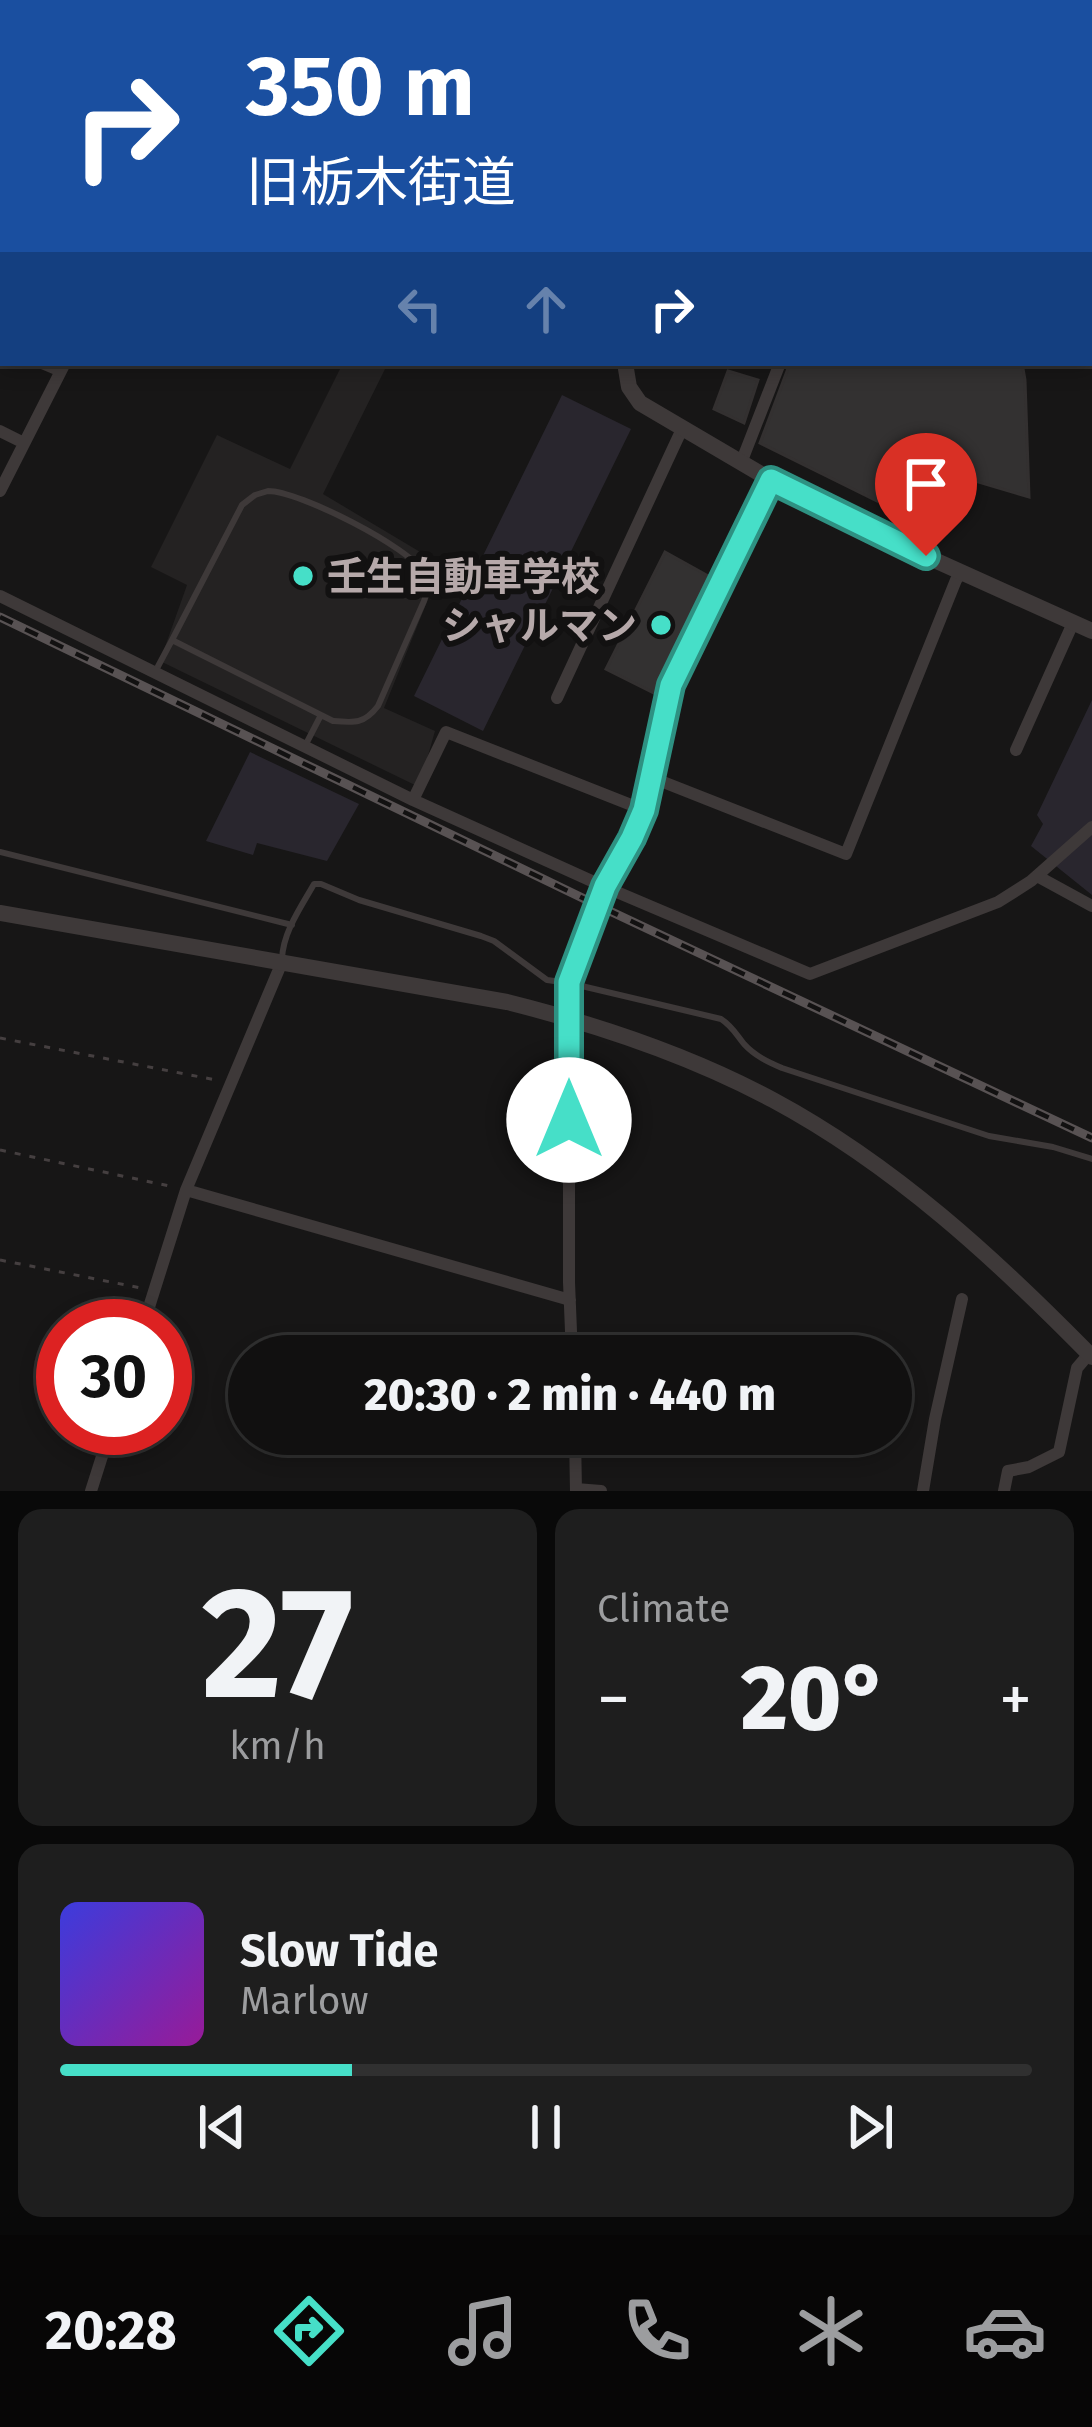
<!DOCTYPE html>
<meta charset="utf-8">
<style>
body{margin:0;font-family:"Fira Sans","Noto Sans JP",sans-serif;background:#1e1e1e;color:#f1f3f6;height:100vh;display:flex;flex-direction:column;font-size:45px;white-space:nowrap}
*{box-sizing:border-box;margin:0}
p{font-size:39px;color:#9c9d9f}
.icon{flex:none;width:66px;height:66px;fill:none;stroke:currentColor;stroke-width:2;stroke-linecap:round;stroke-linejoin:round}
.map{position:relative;height:1491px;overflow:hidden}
.panel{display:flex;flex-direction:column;gap:18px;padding:18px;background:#090909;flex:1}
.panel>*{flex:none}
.hud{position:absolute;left:0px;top:0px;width:1092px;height:366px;box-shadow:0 6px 18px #0003,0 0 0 3px #303030;background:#1a4fa0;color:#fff;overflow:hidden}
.speed{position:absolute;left:36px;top:1299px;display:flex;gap:24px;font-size:60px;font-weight:700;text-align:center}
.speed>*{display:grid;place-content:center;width:156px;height:156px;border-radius:50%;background:#111010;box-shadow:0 6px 18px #0003,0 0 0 3px #303030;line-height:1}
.speed .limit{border:18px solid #d22;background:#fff;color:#111}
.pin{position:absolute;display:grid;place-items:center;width:102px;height:102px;color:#fff;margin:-123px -51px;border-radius:50% 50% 50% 0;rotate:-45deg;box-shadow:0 0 12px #0007}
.pin .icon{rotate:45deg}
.me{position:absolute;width:132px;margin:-66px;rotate:0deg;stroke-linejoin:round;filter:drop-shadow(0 0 9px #0008)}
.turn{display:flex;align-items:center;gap:42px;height:252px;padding:0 48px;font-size:54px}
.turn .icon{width:156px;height:156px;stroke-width:2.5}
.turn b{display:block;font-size:84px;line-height:102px}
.lanes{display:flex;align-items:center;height:114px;padding:0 48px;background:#0003;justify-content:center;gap:60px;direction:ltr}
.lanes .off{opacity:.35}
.big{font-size:90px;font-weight:800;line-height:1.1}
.panel .tile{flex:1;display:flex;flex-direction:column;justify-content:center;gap:18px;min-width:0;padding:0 42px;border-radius:24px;background:#1e1e1e}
.panel .dial{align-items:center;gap:0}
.dial b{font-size:156px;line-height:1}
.song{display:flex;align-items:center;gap:36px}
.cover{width:144px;height:144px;border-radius:18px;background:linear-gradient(135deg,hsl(240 70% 55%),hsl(300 70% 35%))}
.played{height:12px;border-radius:6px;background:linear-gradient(90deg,#46dfc8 30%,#303030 30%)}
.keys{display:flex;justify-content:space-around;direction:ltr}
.heat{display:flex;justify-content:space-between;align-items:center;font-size:66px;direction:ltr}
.panel .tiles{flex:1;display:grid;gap:18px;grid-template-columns:1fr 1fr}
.tile:last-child{grid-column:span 2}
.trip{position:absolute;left:228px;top:1335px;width:684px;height:120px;border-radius:60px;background:#111010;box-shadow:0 6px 18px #0003,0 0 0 3px #303030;font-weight:800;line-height:120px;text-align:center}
.tabs{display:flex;height:192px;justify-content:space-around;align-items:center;background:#070606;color:#9c9d9f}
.tabs .icon{width:84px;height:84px}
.tabs .on{color:#46dfc8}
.tabs b{font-size:54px;color:#f1f3f6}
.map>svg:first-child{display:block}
</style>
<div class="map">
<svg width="1092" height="1491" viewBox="0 0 1092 1491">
<rect width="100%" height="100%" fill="#171616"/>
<path fill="#242222" d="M343 363H388L323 494 442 565 384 708 435 731 419 787 160 661 187 585 151 567 217 435 290 469Z"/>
<path fill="#29262e" d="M0 0H268L267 3H3V70L0 69Z
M562 395 631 429 483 731 414 696Z
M1092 700V895L1031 846 1043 824 1037 815Z
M250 752 359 804 327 861 257 843 253 855 206 841Z"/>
<path fill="#333131" stroke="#333030" stroke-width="3" d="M790 363H1022L1025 380 1029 497 894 457 877 501 760 443Z
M728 371 758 380 744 423 714 409Z
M665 552 712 578 662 680 658 695 606 669Z"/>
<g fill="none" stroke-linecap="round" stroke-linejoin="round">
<path stroke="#453f40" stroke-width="3" stroke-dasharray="6 9" stroke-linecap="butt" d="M0 1038 216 1080
M0 1150 174 1187
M0 1260 141 1288"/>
<path stroke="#3e3939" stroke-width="6" d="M268 491C299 491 410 547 425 574 431 583 427 592 424 601L378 706C364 724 355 723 333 721L172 640 242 505 255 495Z
M155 672 172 640
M306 744 321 715
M0 852 292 925
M282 959C283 932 301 907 314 884H321L359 900 481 936 494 941 547 980 569 983 721 1019C732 1026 736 1034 744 1044 755 1056 768 1062 782 1068L989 1136 1053 1147 1092 1159"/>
<path stroke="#3e3939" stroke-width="12" d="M528 0 537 3
M860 0 869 3
M617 3 619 0
M806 3 808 0
M920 3 922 0
M0 113 3 115
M0 265 3 267
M0 343 3 345
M42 363 61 371
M0 431 24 443
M741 463 780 363
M0 491 65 363
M0 596 413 800 605 887 810 974 998 902 1031 881 1092 827
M557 698 682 429
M1016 750 1073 623
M653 778 846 854 956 580 961 573
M413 800 446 732 644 810
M1037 876 1092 906
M186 1190 570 1300
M143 1326 186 1190 282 962
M572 1356 569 1282V983L605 887 632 839 644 810 671 685 771 480
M575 1434 576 1491
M576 1489 601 1491
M91 1491 111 1428
M923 1491 935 1419 962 1299
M1004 1491 1008 1471 1029 1467 1059 1452 1077 1368 1089 1354"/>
<path stroke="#3e3939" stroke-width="16" d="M261 3 263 0
M1089 139 1092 133
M625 363 629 387 640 403 771 480 890 540 1092 631
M0 913 507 1002C599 1025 689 1055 773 1100 894 1165 996 1259 1092 1357"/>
<path stroke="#5a5353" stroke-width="21" d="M0 77 3 79
M0 98 3 99
M1089 312H1092
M1089 329 1092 328"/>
<g stroke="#585253" stroke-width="9">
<path id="rail" d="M0 617 597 905 1092 1138"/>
</g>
<use href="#rail" stroke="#121111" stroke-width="4.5" stroke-dasharray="14" stroke-linecap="butt"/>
</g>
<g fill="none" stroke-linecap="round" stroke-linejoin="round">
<g stroke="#2e9182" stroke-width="30">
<path id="route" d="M569 1120V982L605 886 632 838 644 810 671 685 771 480 926 556"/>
</g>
<use href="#route" stroke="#46dfc8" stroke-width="21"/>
</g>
<g fill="#46dfc8" stroke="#121111" stroke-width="4.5">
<circle cx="303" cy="576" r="12"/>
<circle cx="661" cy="625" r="12"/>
</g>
<g text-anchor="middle" stroke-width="12" stroke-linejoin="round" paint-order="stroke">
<g font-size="39" font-weight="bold" fill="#b6a9aa" stroke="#121111" text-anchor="start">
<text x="327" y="590">壬生自動車学校</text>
<text x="637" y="639" text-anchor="end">シャルマン</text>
</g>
</g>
</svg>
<div class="speed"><div class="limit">30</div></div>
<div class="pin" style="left:926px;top:556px;background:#d93025"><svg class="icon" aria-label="arrive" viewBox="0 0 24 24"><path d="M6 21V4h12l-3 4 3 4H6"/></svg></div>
<svg class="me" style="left:569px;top:1120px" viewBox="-20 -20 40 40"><circle r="19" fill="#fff"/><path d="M0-13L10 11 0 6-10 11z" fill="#46dfc8"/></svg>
<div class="trip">20:30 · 2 min · 440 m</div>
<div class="hud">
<div class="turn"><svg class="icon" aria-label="right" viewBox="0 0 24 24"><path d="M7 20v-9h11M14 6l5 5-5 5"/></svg><div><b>350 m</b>旧栃木街道</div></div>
<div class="lanes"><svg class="icon off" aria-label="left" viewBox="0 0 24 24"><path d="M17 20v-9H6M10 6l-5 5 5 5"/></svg><svg class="icon off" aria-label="ahead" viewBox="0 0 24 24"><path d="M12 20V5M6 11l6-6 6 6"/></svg><svg class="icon" aria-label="right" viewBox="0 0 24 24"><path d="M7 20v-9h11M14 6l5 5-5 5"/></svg></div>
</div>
</div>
<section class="panel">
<div class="tiles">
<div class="tile dial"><b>27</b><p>km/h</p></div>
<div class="tile"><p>Climate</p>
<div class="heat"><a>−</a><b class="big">20°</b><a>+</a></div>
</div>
<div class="tile">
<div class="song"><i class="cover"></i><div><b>Slow Tide</b><p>Marlow</p></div></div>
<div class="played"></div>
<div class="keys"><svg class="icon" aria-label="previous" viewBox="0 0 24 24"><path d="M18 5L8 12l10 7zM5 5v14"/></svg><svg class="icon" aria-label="pause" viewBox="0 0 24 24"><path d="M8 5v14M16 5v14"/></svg><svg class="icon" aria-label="next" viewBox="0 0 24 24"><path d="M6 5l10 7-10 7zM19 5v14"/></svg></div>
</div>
</div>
</section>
<nav class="tabs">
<b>20:28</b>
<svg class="icon on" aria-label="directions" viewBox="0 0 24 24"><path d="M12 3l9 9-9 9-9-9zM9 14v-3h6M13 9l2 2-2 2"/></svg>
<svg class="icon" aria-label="music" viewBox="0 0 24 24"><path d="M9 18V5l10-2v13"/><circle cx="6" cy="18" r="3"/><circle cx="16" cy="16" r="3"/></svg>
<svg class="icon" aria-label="phone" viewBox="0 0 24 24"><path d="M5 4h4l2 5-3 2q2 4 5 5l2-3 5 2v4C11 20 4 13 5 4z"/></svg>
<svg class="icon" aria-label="climate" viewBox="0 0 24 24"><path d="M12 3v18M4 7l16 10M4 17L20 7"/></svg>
<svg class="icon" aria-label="car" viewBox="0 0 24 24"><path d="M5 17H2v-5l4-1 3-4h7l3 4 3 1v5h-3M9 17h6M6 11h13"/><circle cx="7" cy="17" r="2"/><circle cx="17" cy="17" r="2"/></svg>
</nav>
